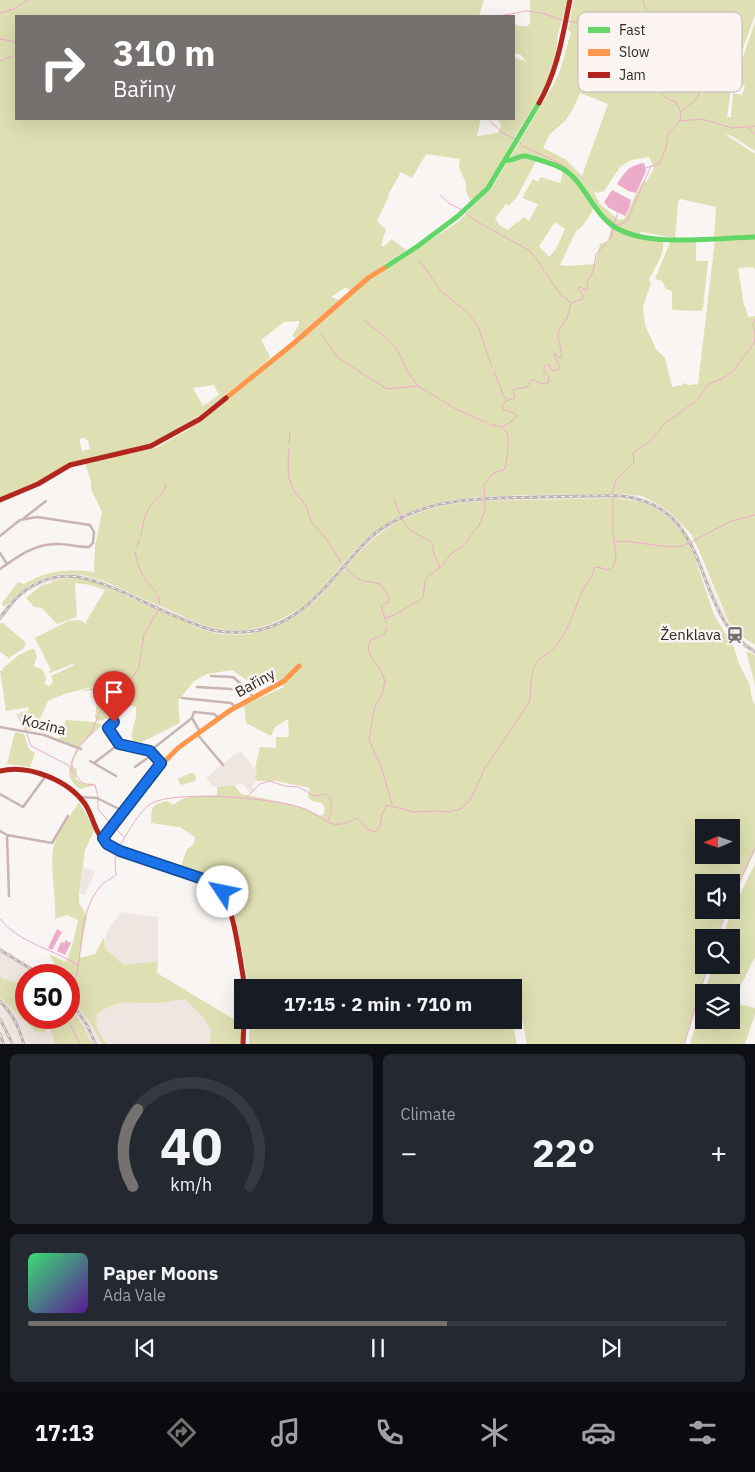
<!DOCTYPE html>
<meta charset="utf-8">
<style>
body{margin:0;font-family:"IBM Plex Sans",sans-serif;background:#242831;color:#f1f3f6;height:100vh;display:flex;flex-direction:column;font-size:19px;white-space:nowrap}
*{box-sizing:border-box;margin:0}
p{font-size:16px;color:#9ea1a6}
.icon{flex:none;width:28px;height:28px;fill:none;stroke:currentColor;stroke-width:2;stroke-linecap:round;stroke-linejoin:round}
.map{position:relative;height:1044px;overflow:hidden}
.panel{display:flex;flex-direction:column;gap:10px;padding:10px;background:#0d0f14;flex:1}
.panel>*{flex:none}
.hud{position:absolute;left:15px;top:15px;width:500px;height:105px;border-radius:0px;box-shadow:0 5px 20px #0002;background:#74716f;color:#fff;overflow:hidden}
.needle{width:32px;rotate:268deg}
.buttons{position:absolute;left:695px;top:819px;display:grid;gap:10px}
.buttons a{display:grid;place-items:center;width:45px;height:45px;border-radius:0px;background:#171b24;box-shadow:0 5px 20px #0002;font-size:25px}
.speed{position:absolute;left:15px;top:964px;display:flex;gap:10px;font-size:25px;font-weight:700;text-align:center}
.speed>*{display:grid;place-content:center;width:65px;height:65px;border-radius:50%;background:#171b24;box-shadow:0 5px 20px #0002;line-height:1}
.speed .limit{border:8px solid #d22;background:#fff;color:#111}
.pin{position:absolute;display:grid;place-items:center;width:42px;height:42px;color:#fff;margin:-51px -21px;border-radius:50% 50% 50% 0;rotate:-45deg;box-shadow:0 0 5px #0007}
.pin .icon{rotate:45deg}
.me{position:absolute;width:55px;margin:-28px;rotate:304deg;stroke-linejoin:round;filter:drop-shadow(0 0 4px #0008)}
.turn{display:flex;align-items:center;gap:18px;height:105px;padding:0 15px;font-size:22px}
.turn .icon{width:65px;height:65px;stroke-width:2.5}
.turn b{display:block;font-size:35px;line-height:42px}
.big{font-size:38px;font-weight:700;line-height:1.1}
.panel .tile{flex:1;display:flex;flex-direction:column;justify-content:center;gap:8px;min-width:0;padding:0 18px;border-radius:8px;background:#242831}
.panel .dial{align-items:center;gap:0}
.dial svg{height:130px;overflow:visible;fill:none;stroke:#363941;stroke-width:7;stroke-linecap:round;text-anchor:middle}
.dial text{fill:#f1f3f6;stroke:none}
.song{display:flex;align-items:center;gap:15px}
.cover{width:60px;height:60px;border-radius:8px;background:linear-gradient(135deg,hsl(140 70% 55%),hsl(270 70% 35%))}
.played{height:5px;border-radius:2px;background:linear-gradient(90deg,#74716f 60%,#363941 60%)}
.keys{display:flex;justify-content:space-around;direction:ltr}
.heat{display:flex;justify-content:space-between;align-items:center;font-size:28px;direction:ltr}
.panel .tiles{flex:1;display:grid;gap:10px;grid-template-columns:1fr 1fr}
.tile:last-child{grid-column:span 2}
.trip{position:absolute;left:234px;top:979px;width:288px;height:50px;border-radius:0px;background:#171b24;box-shadow:0 5px 20px #0002;font-weight:700;line-height:50px;text-align:center}
.dock{display:flex;height:80px;justify-content:space-around;align-items:center;background:#090b0e;color:#9ea1a6}
.dock .icon{width:35px;height:35px}
.dock .current{color:#74716f}
.dock b{font-size:22px;color:#f1f3f6}
.map>svg:first-child{display:block}
</style>
<div class="map">
<svg width="755" height="1045" viewBox="0 0 755 1045">
<rect width="100%" height="100%" fill="#f9f5f3"/>
<path fill="#f0e6e1" d="M621 494 635 496 656 504 670 513 681 525 693 543 728 623 739 637 755 649V654L736 640 724 625 689 545 678 527 667 517 654 508 634 500 621 498 469 501 440 506 416 514 399 522 377 535 322 594 297 617 279 626 261 632 235 634 205 630 104 586 88 580 73 578 51 581 29 590 17 600 0 622V614L14 597 27 587 50 576 73 574 96 579 201 624 223 629 235 630 260 627 277 622 294 613 319 591 374 531 397 518 414 510 439 502 469 497Z
M240 750 257 772 256 780 252 787 254 789 250 793 243 784 213 787 206 778Z
M83 867 95 871 85 895 79 893Z
M122 912 158 917V961L141 963 195 996 240 1044H0V947L44 975H26V1018H69V995L77 1006 113 955 105 948V937L108 930Z"/>
<path fill="#dedfb2" fill-rule="evenodd" d="M0 0H484L479 16H16V119H481L477 136 498 133 501 126 500 122 496 119H514V57L527 62 521 55 514 53V23L518 26H528L530 23V0H568L558 34 555 63 549 78C539 98 528 116 516 135 507 151 488 194 470 200L466 191V183L459 168 460 159 426 154 412 178 401 172 388 195V198L377 221 386 230 381 245 383 247 392 239 406 250 383 265 351 290H349L346 287 331 297 339 300 295 338 292 336 299 325V321L284 322 261 340 270 357 265 363 200 415 155 443 73 463 61 468 35 484 0 498ZM214 385 219 395 203 406 193 388ZM85 438 86 440H88L90 449 82 451 79 439Z
M574 0H755V15L733 76 727 117H731L733 93 742 95 745 86 734 83 755 22V151L732 136 725 134 755 154V236H714L716 207 680 199 678 202 675 238 641 232 639 235 662 240C667 252 654 269 649 279L651 283 643 307 645 325 656 349 665 358 672 387 682 385V383L689 385 698 384 715 240 755 239V270L753 267 738 268 744 306H745L748 317 755 316V645L741 636 729 623 700 553 691 534 668 511 659 505 642 496 621 494C591 494 560 495 530 495 480 497 442 495 397 518 365 534 345 562 322 588 293 620 250 639 207 626 195 623 183 616 172 611 150 602 128 592 106 582 66 567 34 573 6 606H3L2 603 18 582 24 584C50 570 65 569 94 572L95 546 102 512 91 489V481L85 463 156 448 186 431 234 395 369 280 457 223 494 184 554 84 561 68 571 32 568 30ZM580 93 608 104 582 176 565 159 543 148 550 134 565 121 572 111ZM649 157 654 168 647 181 642 182 624 219 619 220 600 204 593 190 597 193 604 191 620 167 631 160ZM536 161 562 170 563 172C561 176 562 180 560 183L541 177 538 182 533 179 522 198 538 204 529 221 523 217 519 222H517L508 230 499 225 495 218 506 204 509 206 517 197ZM594 208 605 223 611 228 608 241 600 244 595 264 567 266 560 265 576 231C584 227 589 216 594 208ZM555 222 565 229 556 249 549 257 539 246Z
M671 240 696 241V261H708L703 308 701 311 674 310 672 309V291L666 289 662 281 655 279Z
M616 498 641 502 658 510 672 521 684 535 694 555 714 615 734 648 739 664 749 683 752 699 755 705V851L731 902V882H704V910H727L716 937 704 938V965H708L684 1044H527L518 998 513 996 512 988 249 987 235 915 227 893 210 876 185 869 181 866 187 849 194 844 195 837 180 827 151 823C152 807 150 805 167 801L174 805C183 794 204 796 217 795V787L234 785 241 794C268 800 296 802 319 816L323 815 325 809 322 803 312 801 308 797 310 788 277 781H257L255 779 257 772 255 768 260 747 276 748V737H289L288 719 275 727 271 736 246 723 244 705 284 687 279 681 266 675 249 682 232 670 207 674 194 681 178 701 180 723 142 742 133 744C129 730 138 721 136 707L128 705 116 714 117 716 98 721 95 717 97 701 102 696 96 690 80 691 105 685 104 684 64 694 48 701 35 730H26L19 715V713L28 711 29 707 6 711 0 671H3V668L19 655 31 649H34L37 656 34 665 35 667 42 669 46 678 44 684 49 686 53 682 51 676 72 666 75 663 50 673 49 671 51 670 35 638 68 621 80 620 86 624 87 620 105 590 91 585 75 583 77 617 57 624 42 608 34 607 26 598 41 586 53 582 51 581 73 578 88 580C115 590 142 603 168 614 181 620 193 627 207 631 250 643 293 626 323 593 347 567 367 538 400 521 443 500 478 501 525 500 555 499 586 499 616 498ZM704 828H731V855H704Z
M0 623H3L26 643 24 648 9 658 0 652Z
M746 651 755 655V685Z
M66 720 95 722 102 725 79 747 59 739Z
M15 732 24 734 29 749 35 753 30 767 7 764Z
M77 750H79L71 765 77 769 76 779 86 785 91 783 96 785 80 789C63 777 69 766 77 750Z
M191 773 194 774 196 778 195 781 181 785 178 780 179 778Z
M79 802 95 829 85 850 79 893V903L87 917 79 958 95 954 104 937 105 948 123 965 158 961 157 973 160 975 242 1024 241 1044H209L211 1030 203 1017 185 999C175 1000 164 1003 154 1003 130 1004 119 997 97 1014 95 1027 98 1034 107 1044H102L90 1023 69 995V975H61L49 954 66 962C72 948 75 935 78 920L67 915 57 918 55 920C57 900 48 858 55 842 61 828 71 815 79 802Z
M755 864V957L734 999 731 998V992L705 991 713 965H731V938L722 937 732 911Z
M0 975 2 979 17 982 26 979V1018H69V1004L84 1027 92 1044H55L51 1030 47 1029 43 1033 35 1031 0 997Z
M704 996V1020H731V1002L755 1008V1014L745 1044H690Z
M250 1020H512L517 1044H249Z"/>
<path fill="#edabca" d="M644 163 646 171 636 193 628 191 617 184C626 171 628 166 644 163Z
M612 190 631 200 629 208 625 216 609 208 604 202Z
M57 929 62 932 52 950 48 948Z
M65 940 71 943 65 955 57 951 61 942 65 943Z"/>
<g fill="none" stroke-linecap="round" stroke-linejoin="round">
<path stroke="#edabca" stroke-width="1" d="M643 0C645 11 649 15 659 20L664 35C670 37 678 38 683 41 696 47 709 63 708 76L702 77V88L697 98 681 112 680 121 668 134 666 148 659 164 646 168
M0 13 14 9 28 0
M499 16 527 11 542 13 564 21
M568 21 585 24 621 53 637 58 644 63 663 95 666 98 676 102 681 112
M0 39 16 42
M0 61 16 55
M488 119 503 133 517 140 523 146 563 165 570 172
M680 121 702 119 732 128 747 127 755 134
M748 127 755 126
M440 195 450 204 462 210
M465 212 476 221 530 251 537 259 544 271 562 296 570 302
M601 213 614 223
M614 225 618 212
M614 225 621 224 627 221 651 166
M420 261 440 290 467 312 478 326 492 367
M755 319 753 325 755 335
M364 320 379 332 397 349 407 370 418 386
M321 334 338 358 387 389 418 386 456 409 487 423
M494 371 504 397 507 400
M490 424 501 427
M289 444 290 433
M289 449 288 465 289 478 295 493 306 505 311 521 326 539 342 564
M613 494C612 480 624 471 634 463L633 453 650 441 664 424 695 402 709 384 725 377 733 371 754 343 755 337
M394 499 401 517
M402 519 410 530 431 542
M141 536C142 526 145 515 150 506 156 497 165 494 166 484
M616 542 623 541 670 547 682 546 691 542 731 521 755 515
M432 545 435 556 440 568
M136 547 140 540
M135 552C138 569 144 580 156 592
M345 567 355 577 363 581
M365 581 380 584 389 596V602L381 606 385 618
M158 596 160 605
M386 622 385 618 394 615 423 598 425 581 428 576 443 565 452 553 463 546 479 525 485 511 484 485 493 473 504 470C507 463 510 440 507 433 506 431 504 429 502 427L512 421 516 416 515 413 503 410V405L506 401 515 398 513 391 515 389 527 387 532 379 541 384 548 383 549 377 544 371V367L547 364H549L552 371 558 370 560 368 554 354 561 358 562 354 558 338 559 330 567 318 571 303 583 299V295L578 289 580 287 585 290 588 289 587 282 593 272 596 254 611 238 613 229
M387 627 385 634 371 640 368 646 370 655 381 671 385 681 382 694 374 709 369 740 382 769 392 804
M17 714 26 731
M27 734 31 746 68 765 75 774
M79 747 92 732 100 711 119 696 139 668 144 634 158 611
M72 769V761L77 749
M75 774C83 784 82 784 95 785L98 797
M247 797 260 784 269 781 285 786 299 787 314 796 325 794C335 800 331 812 328 821
M98 800V809L111 824
M114 827 125 838
M118 849C126 836 139 810 152 803 177 790 278 798 305 809 328 818 329 833 357 818L367 829 374 832 380 827 382 814 387 805 414 812 437 811 449 812 461 809 470 800 485 768 529 703C532 691 529 677 535 665 538 658 547 655 552 650 567 635 572 614 581 595 585 585 592 579 594 568L598 567 608 570 613 567 616 558 613 530V497
M731 901 755 848
M0 919C19 943 53 949 78 965
M717 938 727 910
M69 996C87 961 74 918 100 887 104 882 111 879 116 875L115 860 117 853
M67 1018 80 1045
M684 1045 708 965"/>
<path stroke="#c9b4b2" stroke-width="2.5" d="M24 518 46 501
M0 536 20 520 37 517 90 525 94 532 93 543 89 547C78 547 68 544 57 544 34 544 18 556 0 569
M0 553 7 564
M211 676 233 677 247 689
M197 687 248 690 252 696
M182 698 231 703 236 707
M192 718 199 730
M114 722 108 728 119 744 150 751 161 763
M0 727 44 735 81 749
M197 734 223 765
M150 751 192 718 194 712 214 714 219 718
M90 761 116 776
M94 763 119 744
M135 767 153 754
M0 794 23 807 45 777
M80 797 97 798 123 811
M0 831 7 835 52 843 68 816
M7 835 9 896"/>
<path stroke="#63d668" stroke-width="5" d="M506 160C513 162 517 156 524 156 529 156 556 165 561 168 584 179 593 216 618 229 651 247 717 238 755 237
M384 268 418 246 458 216 488 188 539 103"/>
<path stroke="#ff974d" stroke-width="5" d="M226 398 294 343 368 278 384 268
M103 838 154 772 178 748 229 711 284 681 299 666"/>
<path stroke="#b3261e" stroke-width="5" d="M539 103C558 70 562 37 570 0
M0 500 38 484 70 465 151 446 200 419 226 398
M0 771C28 764 68 780 85 804 94 817 95 837 110 846 135 862 210 874 222 892 234 908 241 966 245 988
M243 1045 244 1020"/>
<g stroke="#beb3b2" stroke-width="3">
<path id="rail" d="M0 618C7 609 13 600 22 593 57 565 89 577 125 593 151 605 178 619 205 628 220 633 238 633 254 631 298 624 324 589 351 558 360 548 369 537 381 529 431 496 481 499 538 497 565 497 593 495 621 496 717 506 689 614 755 652
M0 950 41 975
M69 999 87 1025 96 1045
M0 1001C13 1014 19 1027 24 1045
M0 1019 13 1045
M0 1034 4 1045"/>
</g>
<use href="#rail" stroke="#fbf4f1" stroke-width="1" stroke-dasharray="4" stroke-linecap="butt"/>
</g>
<g fill="none" stroke-linecap="round" stroke-linejoin="round">
<g stroke="#114b97" stroke-width="12">
<path id="route" d="M114 722 108 728 119 744 150 751 161 763 103 838 107 844 120 851 209 881 218 886 223 892"/>
</g>
<use href="#route" stroke="#1a73e8" stroke-width="9"/>
</g>
<defs>
<g id="station-bare" transform="scale(1.35)"><path d="M-3-6H3Q5-6 5-4V2Q5 4 3 4L4.5 6H3L1.5 4h-3L-3 6H-4.5L-3 4Q-5 4-5 2V-4Q-5-6-3-6ZM-3.5-4v3h7v-3ZM-3.5 1v1.5H-2V1ZM2 1v1.5H3.5V1Z" fill="#74716f" stroke="#fbf4f1" stroke-width="2.5" paint-order="stroke"/></g>
</defs>
<g fill-rule="evenodd">
<use href="#station-bare" x="735" y="635"/>
</g>
<g text-anchor="middle" stroke-width="5" stroke-linejoin="round" paint-order="stroke">
<g font-size="15" fill="#2c2a28" stroke="#fbf4f1" text-anchor="end">
<text x="721" y="640">Ženklava</text>
</g>
<g font-size="15" fill="#2c2a28" stroke="#fbf4f1">
<text transform="translate(255 683) rotate(-29)" y="5">Bařiny</text>
<text transform="translate(44 725) rotate(14)" y="5">Kozina</text>
</g>
</g>
<rect x="578" y="12" width="164" height="80" rx="8" fill="#fbf4f1" stroke="#bdb7b5" stroke-width="1"/>
<rect x="588" y="27" width="22" height="6" fill="#63d668"/>
<rect x="588" y="49" width="22" height="7" fill="#ff974d"/>
<rect x="588" y="72" width="22" height="6" fill="#b3261e"/>
<g font-size="14" fill="#2c2a28">
<text x="619" y="35">Fast</text>
<text x="619" y="57">Slow</text>
<text x="619" y="80">Jam</text>
</g>
</svg>
<div class="buttons">
<a><svg class="needle" viewBox="-14 -14 28 28"><path d="M0-13l5 13h-10z" fill="#e53935"/><path d="M0 13l5-13h-10z" fill="#9ea1a6"/></svg></a>
<a><svg class="icon" aria-label="sound" viewBox="0 0 24 24"><path d="M4 9h4l5-4v14l-5-4H4zM17 9q2 3 0 6"/></svg></a>
<a><svg class="icon" aria-label="search" viewBox="0 0 24 24"><circle cx="10" cy="10" r="6"/><path d="M15 15l6 6"/></svg></a>
<a><svg class="icon" aria-label="layers" viewBox="0 0 24 24"><path d="M12 4l9 5-9 5-9-5zM3 14l9 5 9-5"/></svg></a>
</div>
<div class="speed"><div class="limit">50</div></div>
<div class="pin" style="left:114px;top:722px;background:#d93025"><svg class="icon" aria-label="arrive" viewBox="0 0 24 24"><path d="M6 21V4h12l-3 4 3 4H6"/></svg></div>
<svg class="me" style="left:223px;top:892px" viewBox="-20 -20 40 40"><circle r="19" fill="#fff"/><path d="M0-13L10 11 0 6-10 11z" fill="#1a73e8"/></svg>
<div class="trip">17:15 · 2 min · 710 m</div>
<div class="hud">
<div class="turn"><svg class="icon" aria-label="right" viewBox="0 0 24 24"><path d="M7 20v-9h11M14 6l5 5-5 5"/></svg><div><b>310 m</b>Bařiny</div></div>
</div>
</div>
<section class="panel">
<div class="tiles">
<div class="tile dial"><svg viewBox="0 0 100 80">
<path d="M14 69A42 42 0 1 1 86 69"/>
<path d="M14 69A42 42 0 0 1 17 22" stroke="#74716f"/>
<text x="50" y="56" font-size="32" font-weight="700">40</text>
<text x="50" y="72" font-size="11">km/h</text>
</svg></div>
<div class="tile"><p>Climate</p>
<div class="heat"><a>−</a><b class="big">22°</b><a>+</a></div>
</div>
<div class="tile">
<div class="song"><i class="cover"></i><div><b>Paper Moons</b><p>Ada Vale</p></div></div>
<div class="played"></div>
<div class="keys"><svg class="icon" aria-label="previous" viewBox="0 0 24 24"><path d="M18 5L8 12l10 7zM5 5v14"/></svg><svg class="icon" aria-label="pause" viewBox="0 0 24 24"><path d="M8 5v14M16 5v14"/></svg><svg class="icon" aria-label="next" viewBox="0 0 24 24"><path d="M6 5l10 7-10 7zM19 5v14"/></svg></div>
</div>
</div>
</section>
<nav class="dock">
<b>17:13</b>
<svg class="icon current" aria-label="directions" viewBox="0 0 24 24"><path d="M12 3l9 9-9 9-9-9zM9 14v-3h6M13 9l2 2-2 2"/></svg>
<svg class="icon" aria-label="music" viewBox="0 0 24 24"><path d="M9 18V5l10-2v13"/><circle cx="6" cy="18" r="3"/><circle cx="16" cy="16" r="3"/></svg>
<svg class="icon" aria-label="phone" viewBox="0 0 24 24"><path d="M5 4h4l2 5-3 2q2 4 5 5l2-3 5 2v4C11 20 4 13 5 4z"/></svg>
<svg class="icon" aria-label="climate" viewBox="0 0 24 24"><path d="M12 3v18M4 7l16 10M4 17L20 7"/></svg>
<svg class="icon" aria-label="car" viewBox="0 0 24 24"><path d="M5 17H2v-5l4-1 3-4h7l3 4 3 1v5h-3M9 17h6M6 11h13"/><circle cx="7" cy="17" r="2"/><circle cx="17" cy="17" r="2"/></svg>
<svg class="icon" aria-label="filters" viewBox="0 0 24 24"><path d="M4 7h16M4 17h16"/><circle cx="9" cy="7" r="2"/><circle cx="15" cy="17" r="2"/></svg>
</nav>
